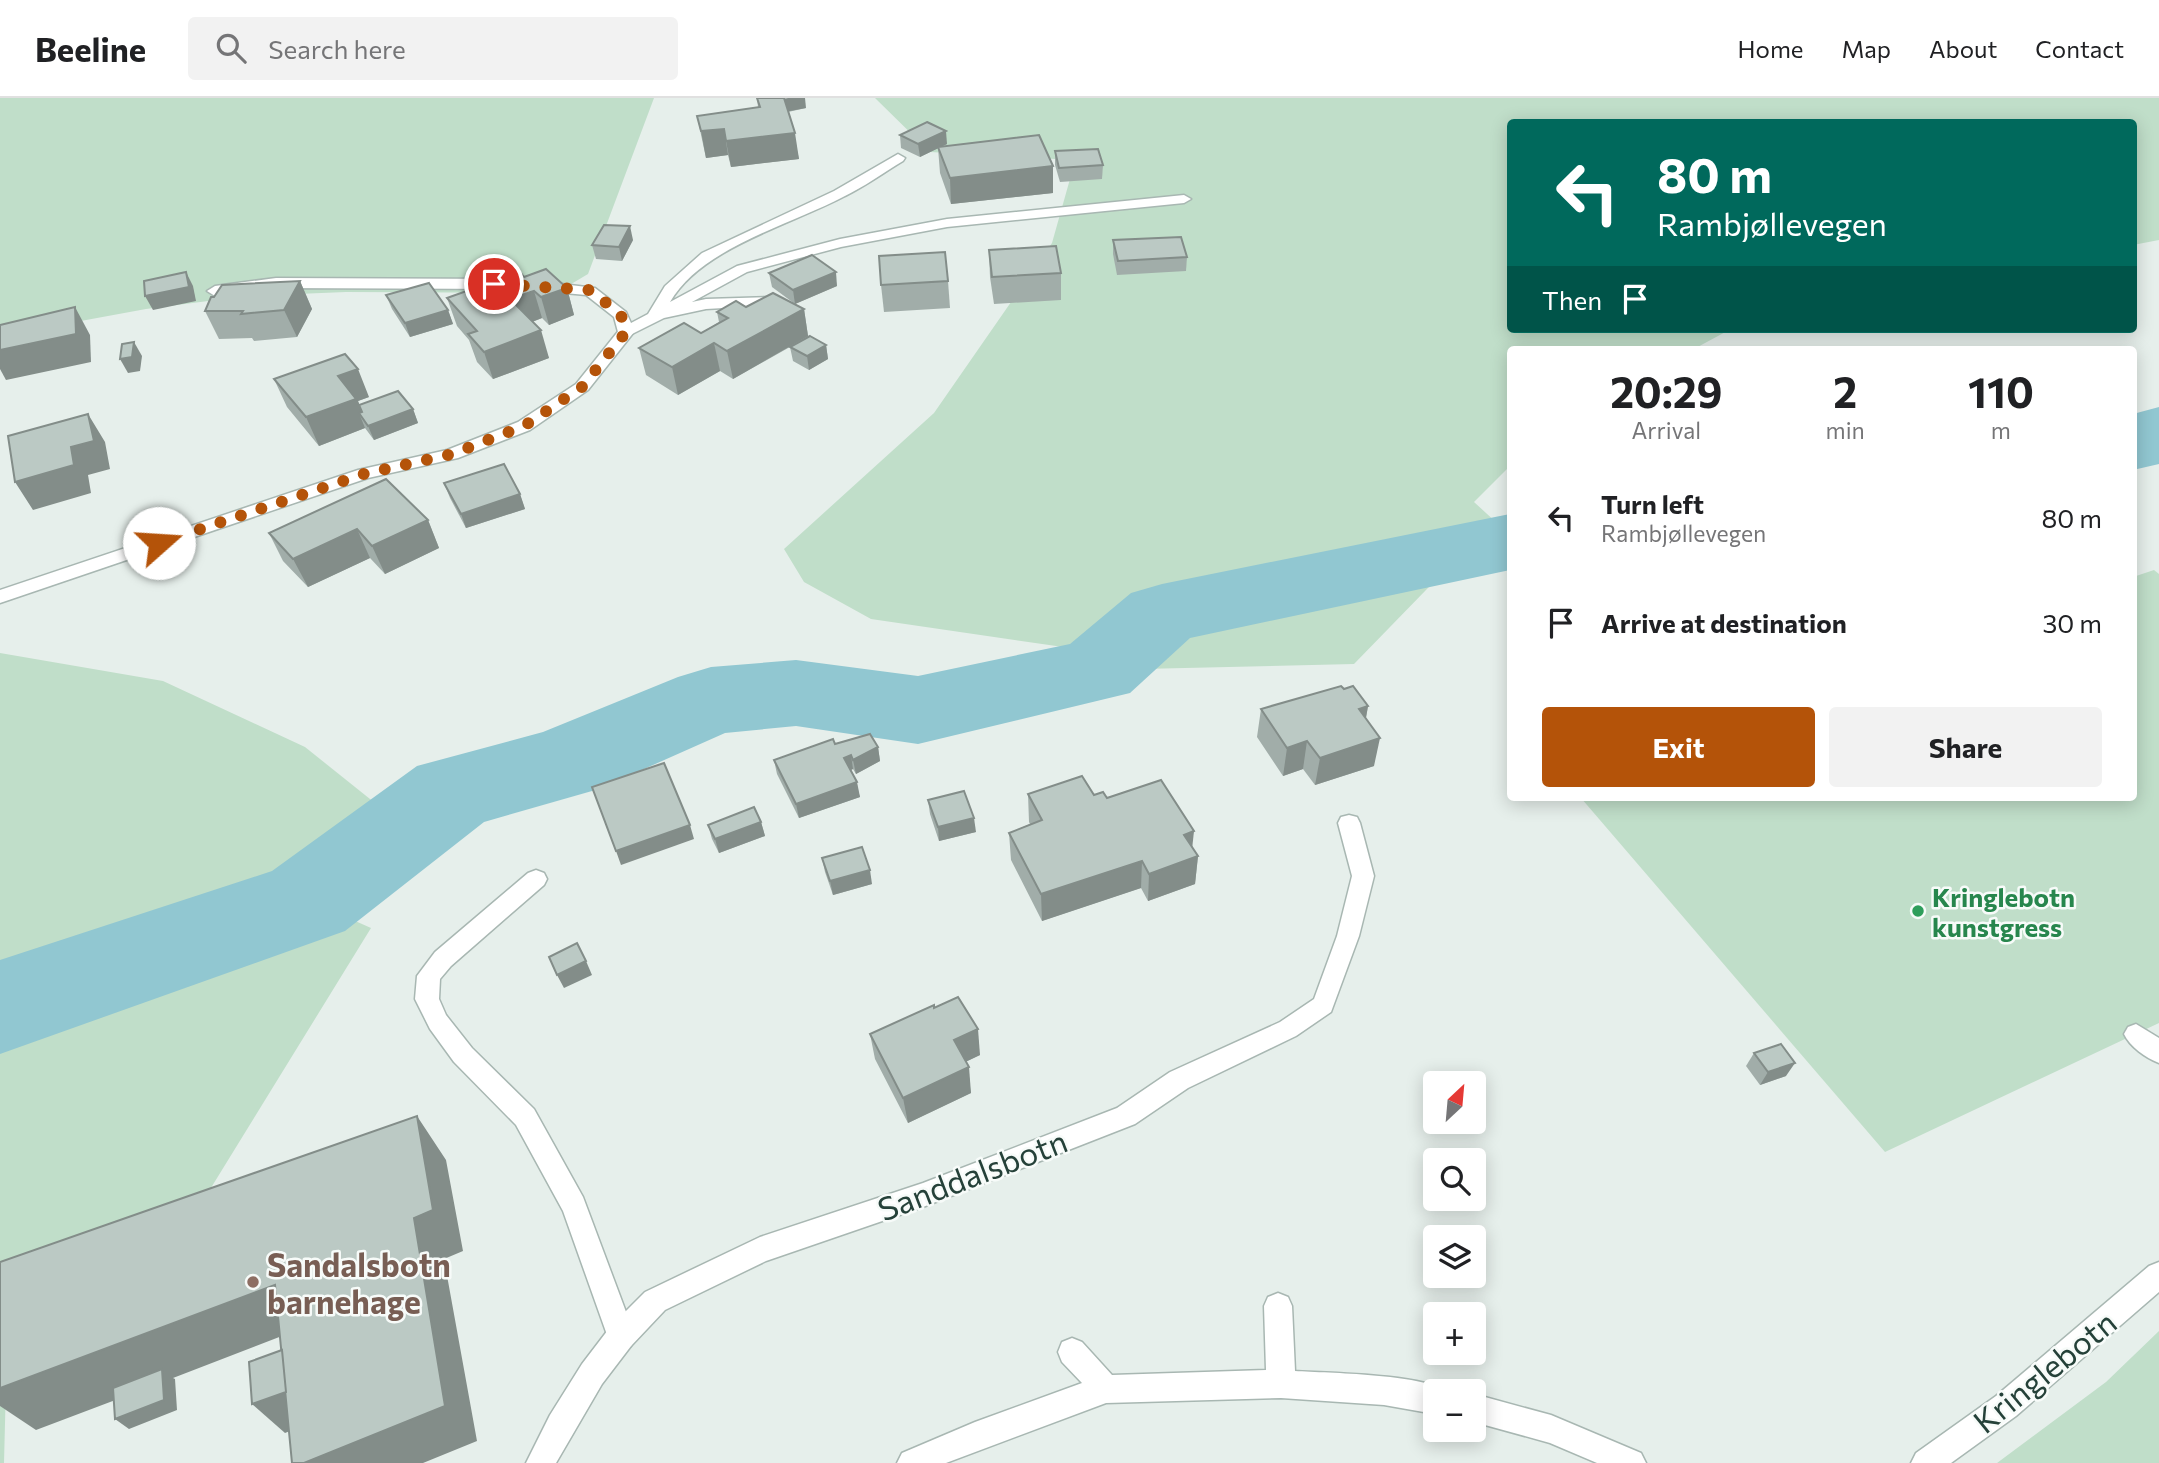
<!DOCTYPE html>
<meta charset="utf-8">
<style>
body{margin:0;font-family:Commissioner,sans-serif;background:#f2f2f2;color:#202124;height:100vh;display:flex;flex-direction:column;font-size:26px;white-space:nowrap}
*{box-sizing:border-box;margin:0}
p{font-size:23px;color:#757577}
.icon{flex:none;width:38px;height:38px;fill:none;stroke:currentColor;stroke-width:2;stroke-linecap:round;stroke-linejoin:round}
.map{position:relative;flex:1;overflow:hidden}
.details{position:absolute;left:1507px;top:248px;width:630px;height:455px;display:flex;flex-direction:column;background:#fff;border-radius:7px;box-shadow:0 4px 18px #0003}
.details>*{flex:none}
.banner{position:absolute;left:1507px;top:21px;width:630px;height:214px;border-radius:7px;box-shadow:0 4px 18px #0003;background:#00695c;color:#fff;overflow:hidden}
.needle{width:46px;rotate:26deg}
.fabs{position:absolute;left:1423px;top:973px;display:grid;gap:14px}
.fabs a{display:grid;place-items:center;width:63px;height:63px;border-radius:7px;background:#fff;box-shadow:0 4px 18px #0003;font-size:35px}
.pin{position:absolute;display:grid;place-items:center;width:60px;height:60px;color:#fff;margin:-30px;border:4px solid #fff;border-radius:50%;box-shadow:0 2px 7px #0007}
.me{position:absolute;width:77px;margin:-38px;rotate:71deg;stroke-linejoin:round;filter:drop-shadow(0 0 5px #0008)}
.turn{display:flex;align-items:center;gap:24px;height:147px;padding:0 35px;font-size:32px}
.turn .icon{width:91px;height:91px;stroke-width:2.5}
.turn b{display:block;font-size:49px;line-height:60px}
.then{display:flex;align-items:center;height:66px;padding:0 35px;background:#0003;gap:14px;font-size:26px}
.eta{display:flex;justify-content:space-evenly;align-items:center;height:119px;text-align:center}
.eta b{font-size:42px;font-weight:700;line-height:49px}
.action{display:flex;gap:14px;margin-top:auto;padding:14px 35px}
.action a{flex:1;height:80px;border-radius:7px;background:#b45309;color:#fff;font-size:28px;font-weight:700;line-height:80px;text-align:center}
.action a+a{background:#f2f2f2;color:#202124}
ul{padding:0;list-style:none}
li{display:flex;align-items:center;gap:21px;height:105px;padding:0 35px}
li div{flex:1}
li b{display:block;font-size:26px}
li em{font-style:normal}
header{display:flex;align-items:center;gap:42px;box-sizing:border-box;height:98px;padding:0 35px;background:#fff;border-bottom:2px solid #e0e0e0}
header strong{font-size:33px}
nav{display:flex;gap:38px;margin-inline-start:auto;font-size:24px}
.search{width:490px;height:63px;background:#f2f2f2;display:flex;align-items:center;gap:18px;box-sizing:border-box;padding:0 24px;border-radius:7px;color:#757577;font-size:26px}
.map>svg:first-child{display:block}
.green{fill:#c0dec9}
.lines{fill:none;stroke-linecap:round;stroke-linejoin:round}
.river{fill:#91c7d1;fill-rule:evenodd}
.service-casing{stroke:#a8b7b2;stroke-width:3}
.minor-casing{stroke:#a8b7b2;stroke-width:3}
.service{fill:#fff;fill-rule:evenodd}
.minor{fill:#fff;fill-rule:evenodd}
.wall{fill:#a1ada9}
.shaded-wall{fill:#838d89}
.building{fill:#bbc9c4;stroke:#838d89;stroke-width:2}
.route{stroke:#b45309;stroke-width:12;stroke-dasharray:0 21.6}
.leisure-dot{fill:#2e9e5b;stroke:#f7fbf9;stroke-width:2.5}
.education-dot{fill:#8d6e63;stroke:#f7fbf9;stroke-width:2.5}
.labels{text-anchor:middle;dominant-baseline:central;stroke-width:5;stroke-linejoin:round;paint-order:stroke}
.leisure-label{font-size:26px;font-weight:bold;fill:#27864d;stroke:#f7fbf9;text-anchor:start}
.near-street-label{font-size:32px;fill:#254139;stroke:#f7fbf9}
.near-education-label{font-size:32px;font-weight:bold;fill:#785e54;stroke:#f7fbf9;text-anchor:start}
</style>
<header>
<strong>Beeline</strong>
<div class="search"><svg class="icon" aria-label="search" viewBox="0 0 24 24"><circle cx="10" cy="10" r="6"/><path d="M15 15l6 6"/></svg>Search here</div>
<nav><a>Home</a><a>Map</a><a>About</a><a>Contact</a></nav>
</header>
<div class="map">
<svg width="2159" height="1365" viewBox="0 0 2159 1365">
<rect width="100%" height="100%" fill="#e6efeb"/>
<g class="green">
<polygon points="0,0 654,0 588,176 556,195 346,194 247,198 146,211 59,227 0,242"/>
<polygon points="875,0 2159,0 2159,142 2133,147 2133,24 1510,24 1510,231 1731,231 1692,252 1510,252 1510,368 1474,404 1510,437 1510,471 1461,456 1354,566 1098,572 1063,549 871,521 804,484 784,451 934,315 1052,145 1070,81 1055,61 930,54"/>
<polygon points="2154,472 2159,476 2159,925 1885,1054 1581,700 2133,700 2133,479"/>
<polygon points="0,555 163,583 305,649 395,721 308,802 371,830 177,1145 8,1206 4,1365 0,1365"/>
<polygon points="2159,1233 2159,1365 1997,1365 2106,1284"/>
</g>
<g class="lines">
<g class="river">
<polygon points="2159,309 2159,366 2133,372 2133,316"/>
<polygon points="1510,416 1510,472 1190,540 1130,595 918,646 796,628 725,635 599,691 484,724 345,833 0,956 0,862 272,773 417,668 543,634 678,579 711,569 796,562 918,578 1070,546 1131,495 1162,486"/>
</g>
<defs>
<g id="service">
<path d="M 898,56 L 905,60 L 903,63 C 883,75 864,89 843,99 C 790,127 701,150 670,204 L 737,168 L 840,141 L 947,121 L 1184,97 L 1191,101 L 1184,105 L 947,129 L 841,149 L 747,174 L 692,204 L 706,201 L 771,199 L 776,201 L 779,204 L 776,207 L 706,211 L 664,220 L 626,239 L 618,234 L 614,219 L 586,197 L 521,191 L 276,190 L 215,198 L 207,193 L 215,188 L 276,180 L 521,181 L 595,190 L 626,214 L 631,225 L 648,216 L 665,188 L 702,155 L 834,93 Z"/>
<polygon points="536,772 544,775 547,781 544,787 451,868 440,881 439,901 446,917 472,950 534,1011 583,1099 635,1238 631,1248 621,1252 611,1248 563,1113 516,1027 454,964 430,931 415,901 417,878 435,854 528,775"/>
<path d="M 2136,926 L 2159,940 L 2159,965 C 2146,960 2130,949 2124,936 L 2128,929 Z"/>
</g>
<g id="minor">
<polygon points="626,229 634,234 588,292 530,332 458,360 368,380 0,505 0,492 358,372 447,352 518,324 576,286 620,231"/>
<polygon points="1349,717 1357,719 1360,725 1374,778 1359,838 1331,914 1296,938 1188,990 1135,1026 923,1109 766,1163 665,1212 631,1248 602,1286 556,1365 526,1365 550,1317 582,1266 611,1228 645,1194 760,1139 923,1085 1117,1010 1170,974 1280,924 1314,901 1337,838 1352,778 1338,725 1341,719"/>
<polygon points="2159,1164 2159,1194 2016,1318 1951,1365 1911,1365 1916,1355 1996,1298 2149,1168"/>
<path d="M 1278,1195 L 1288,1199 L 1292,1208 L 1295,1273 C 1329,1275 1420,1276 1446,1293 L 1435,1293 L 1435,1316 L 1384,1307 L 1281,1300 L 1106,1305 L 946,1365 L 897,1365 L 902,1355 L 975,1324 L 1082,1285 L 1062,1264 L 1058,1254 L 1062,1244 L 1072,1240 L 1082,1244 L 1112,1277 L 1266,1272 L 1264,1208 L 1268,1199 Z"/>
<polygon points="1474,1296 1551,1317 1641,1355 1646,1365 1597,1365 1550,1345 1474,1324"/>
</g>
</defs>
<use href="#service" class="service-casing"/>
<use href="#minor" class="minor-casing"/>
<use href="#service" class="service"/>
<use href="#minor" class="minor"/>
</g>
<g class="wall">
<polygon points="757,0 806,10 788,14 799,61 731,69 728,57 706,60 697,18 758,9"/>
<polygon points="900,37 947,46 943,48 1053,95 951,106 940,75 938,50 920,59 901,50"/>
<polygon points="1055,53 1103,67 1102,81 1060,84 1055,67"/>
<polygon points="633,142 622,163 596,161 592,147"/>
<polygon points="1113,142 1187,159 1186,173 1117,177 1113,156"/>
<polygon points="989,152 1061,175 1061,202 994,206 990,179"/>
<polygon points="769,175 837,188 795,206 772,189"/>
<polygon points="300,183 312,211 297,239 254,243 252,240 219,241 205,213"/>
<polygon points="948,183 950,210 884,214 881,187"/>
<polygon points="567,190 574,217 549,227 542,220 532,224 549,260 493,281 477,264 469,242 457,228 447,200"/>
<polygon points="386,197 448,212 453,226 410,239 392,211"/>
<polygon points="746,209 804,211 808,238 826,247 828,261 809,272 793,263 790,249 804,241 733,281 720,273 678,297 646,277 639,250 701,235 719,224 717,214"/>
<polygon points="274,281 369,299 358,303 359,307 413,311 418,325 374,342 365,330 319,348 287,309"/>
<polygon points="444,385 520,396 525,411 466,430 450,400"/>
<polygon points="428,422 439,450 385,476 370,460 308,489 283,463 269,435"/>
<polygon points="1344,591 1368,608 1366,620 1374,668 1315,687 1303,671 1283,678 1257,639 1261,611"/>
<polygon points="835,646 878,649 880,663 856,676 853,671 851,672 860,699 799,720 777,676 774,662"/>
<polygon points="1028,696 1094,697 1107,700 1192,749 1198,758 1195,786 1148,803 1141,790 1042,823 1011,762 1009,735 1030,726 1029,724"/>
<polygon points="928,702 976,734 939,743 930,716"/>
<polygon points="761,724 765,738 719,755 712,741 708,727"/>
<polygon points="822,760 872,786 833,797 825,774"/>
<polygon points="934,910 980,957 965,964 971,995 908,1025 875,961 870,936"/>
<polygon points="1754,955 1786,978 1760,987 1746,968"/>
</g>
<g class="shaded-wall">
<polygon points="788,0 805,0 806,10 779,15 777,2"/>
<polygon points="724,31 728,57 706,60 701,33"/>
<polygon points="946,33 947,46 920,59 918,46"/>
<polygon points="795,35 799,61 731,69 726,43"/>
<polygon points="1053,68 1053,95 951,106 950,80"/>
<polygon points="630,128 633,142 622,163 619,149"/>
<polygon points="186,174 193,188 196,203 153,212 145,198"/>
<polygon points="836,174 837,188 795,206 793,192"/>
<polygon points="300,183 312,211 297,239 284,212"/>
<polygon points="567,190 574,217 549,227 541,199"/>
<polygon points="534,193 542,220 519,229 510,201"/>
<polygon points="75,209 90,237 91,264 6,282 0,271 0,252"/>
<polygon points="804,211 808,238 733,281 727,253"/>
<polygon points="448,212 453,226 410,239 405,225"/>
<polygon points="541,232 549,260 493,281 484,254"/>
<polygon points="134,244 142,258 140,273 128,275 120,261"/>
<polygon points="714,245 720,273 678,297 672,269"/>
<polygon points="826,247 828,261 809,272 807,258"/>
<polygon points="358,271 369,299 358,303 368,327 359,315 365,330 319,348 306,319 338,278"/>
<polygon points="413,311 418,325 374,342 368,328"/>
<polygon points="88,316 105,344 110,371 88,377 91,395 33,412 15,384 71,349"/>
<polygon points="520,396 525,411 466,430 461,416"/>
<polygon points="428,422 439,450 385,476 372,448"/>
<polygon points="357,431 370,460 308,489 293,461"/>
<polygon points="1368,608 1363,636 1359,611"/>
<polygon points="1380,640 1374,668 1315,687 1320,660"/>
<polygon points="1307,643 1303,671 1283,678 1287,650"/>
<polygon points="878,649 880,663 856,676 853,662"/>
<polygon points="851,657 853,671 846,674 844,660"/>
<polygon points="857,684 860,699 799,720 796,706"/>
<polygon points="974,720 976,734 939,743 938,729"/>
<polygon points="761,724 765,738 719,755 715,741"/>
<polygon points="690,727 694,741 621,767 616,753"/>
<polygon points="1194,733 1191,761 1184,737"/>
<polygon points="1198,758 1195,786 1148,803 1149,776"/>
<polygon points="1142,763 1141,790 1042,823 1041,796"/>
<polygon points="870,772 872,786 833,797 830,783"/>
<polygon points="586,863 592,877 564,890 557,877"/>
<polygon points="978,931 980,957 957,968 954,942"/>
<polygon points="1795,965 1786,978 1760,987 1768,974"/>
<polygon points="969,969 971,995 908,1025 903,1000"/>
<polygon points="417,1018 446,1062 463,1153 444,1161 477,1343 423,1365 304,1365"/>
<polygon points="275,1187 313,1226 173,1280 175,1281 177,1312 129,1331 115,1321 163,1284 36,1332 0,1308 0,1290"/>
<polygon points="289,1293 320,1321 285,1335 252,1306"/>
</g>
<g class="building">
<polygon points="757,0 784,0 795,35 726,43 724,31 701,33 697,18 760,9"/>
<polygon points="927,24 946,33 918,46 900,37"/>
<polygon points="1039,37 1053,68 950,80 938,49"/>
<polygon points="1098,51 1103,67 1059,70 1055,53"/>
<polygon points="604,127 630,128 619,149 592,147"/>
<polygon points="1181,139 1187,159 1118,163 1113,142"/>
<polygon points="1056,148 1061,175 992,179 989,152"/>
<polygon points="945,154 948,183 881,187 879,158"/>
<polygon points="812,157 836,174 793,192 769,175"/>
<polygon points="546,171 567,190 541,199 534,193 510,201 541,232 484,254 468,236 477,233 447,200 520,174 524,179"/>
<polygon points="186,174 189,189 145,198 144,183"/>
<polygon points="300,183 284,212 241,216 243,213 205,213 211,199 214,199 222,187"/>
<polygon points="429,185 448,212 405,225 386,197"/>
<polygon points="773,195 804,211 727,253 714,245 672,269 639,250 684,225 701,235 728,220 717,214 736,203 746,209"/>
<polygon points="75,209 76,236 0,252 0,227"/>
<polygon points="810,238 826,247 807,258 790,249"/>
<polygon points="134,244 132,259 120,261 122,246"/>
<polygon points="345,256 358,271 338,278 356,301 306,319 274,281"/>
<polygon points="398,293 413,311 368,328 359,315 362,314 359,307"/>
<polygon points="88,316 94,343 71,349 74,367 15,384 8,338"/>
<polygon points="504,366 520,396 461,416 444,385"/>
<polygon points="386,381 428,422 372,448 357,431 293,461 269,435"/>
<polygon points="1341,588 1344,591 1353,588 1368,608 1359,611 1380,640 1320,660 1307,643 1287,650 1261,611"/>
<polygon points="870,636 878,649 853,662 851,657 844,660 857,684 796,706 774,662 833,641 835,646"/>
<polygon points="664,665 690,727 616,753 592,689"/>
<polygon points="1082,678 1094,697 1103,694 1107,700 1161,682 1194,733 1184,737 1198,758 1149,776 1142,763 1041,796 1009,735 1042,722 1028,696"/>
<polygon points="964,693 974,720 938,729 928,702"/>
<polygon points="754,709 761,724 715,741 708,727"/>
<polygon points="862,749 870,772 830,783 822,760"/>
<polygon points="577,845 586,863 557,877 549,859"/>
<polygon points="958,899 978,931 954,942 969,969 903,1000 870,936 934,907 934,910"/>
<polygon points="1781,946 1795,965 1768,974 1754,955"/>
<polygon points="417,1018 433,1112 414,1120 445,1308 304,1365 292,1365 275,1187 0,1290 0,1164"/>
<polygon points="282,1252 286,1294 252,1306 249,1264"/>
<polygon points="162,1271 164,1302 115,1321 113,1290"/>
</g>
<g class="lines">
<polyline class="route" points="159,445 364,376 452,356 524,328 582,289 626,234 621,217 590,192 494,186"/>
</g>
<circle class="leisure-dot" cx="1918" cy="813" r="7"/>
<circle class="education-dot" cx="253" cy="1184" r="7"/>
<g class="labels">
<g class="leisure-label">
<text x="1932" y="798">Kringlebotn<tspan x="1932" dy="30">kunstgress</tspan></text>
</g>
<g class="near-street-label">
<text transform="translate(972 1076) rotate(-21)">Sanddalsbotn</text>
<text transform="translate(2044 1273) rotate(-39)">Kringlebotn</text>
</g>
<g class="near-education-label">
<text x="267" y="1166">Sandalsbotn<tspan x="267" dy="37">barnehage</tspan></text>
</g>
</g>
</svg>
<div class="fabs">
<a><svg class="needle" viewBox="-14 -14 28 28"><path d="M0-13l5 13h-10z" fill="#e53935"/><path d="M0 13l5-13h-10z" fill="#757577"/></svg></a>
<a><svg class="icon" aria-label="search" viewBox="0 0 24 24"><circle cx="10" cy="10" r="6"/><path d="M15 15l6 6"/></svg></a>
<a><svg class="icon" aria-label="layers" viewBox="0 0 24 24"><path d="M12 4l9 5-9 5-9-5zM3 14l9 5 9-5"/></svg></a>
<a>+</a>
<a>−</a>
</div>
<div class="pin" style="left:494px;top:186px;background:#d93025"><svg class="icon" aria-label="arrive" viewBox="0 0 24 24"><path d="M6 21V4h12l-3 4 3 4H6"/></svg></div>
<svg class="me" style="left:159px;top:445px" viewBox="-20 -20 40 40"><circle r="19" fill="#fff"/><path d="M0-13L10 11 0 6-10 11z" fill="#b45309"/></svg>
<div class="banner">
<div class="turn"><svg class="icon" aria-label="left" viewBox="0 0 24 24"><path d="M17 20v-9H6M10 6l-5 5 5 5"/></svg><div><b>80 m</b>Rambjøllevegen</div></div>
<div class="then">Then<svg class="icon" aria-label="arrive" viewBox="0 0 24 24"><path d="M6 21V4h12l-3 4 3 4H6"/></svg></div>
</div>
<section class="details">
<div class="eta">
<div><b>20:29</b><p>Arrival</p></div>
<div><b>2</b><p>min</p></div>
<div><b>110</b><p>m</p></div>
</div>
<ul>
<li><svg class="icon" aria-label="left" viewBox="0 0 24 24"><path d="M17 20v-9H6M10 6l-5 5 5 5"/></svg><div><b>Turn left</b><p>Rambjøllevegen</p></div><em>80 m</em></li>
<li><svg class="icon" aria-label="arrive" viewBox="0 0 24 24"><path d="M6 21V4h12l-3 4 3 4H6"/></svg><div><b>Arrive at destination</b></div><em>30 m</em></li>
</ul>
<div class="action"><a>Exit</a><a>Share</a></div>
</section>
</div>
